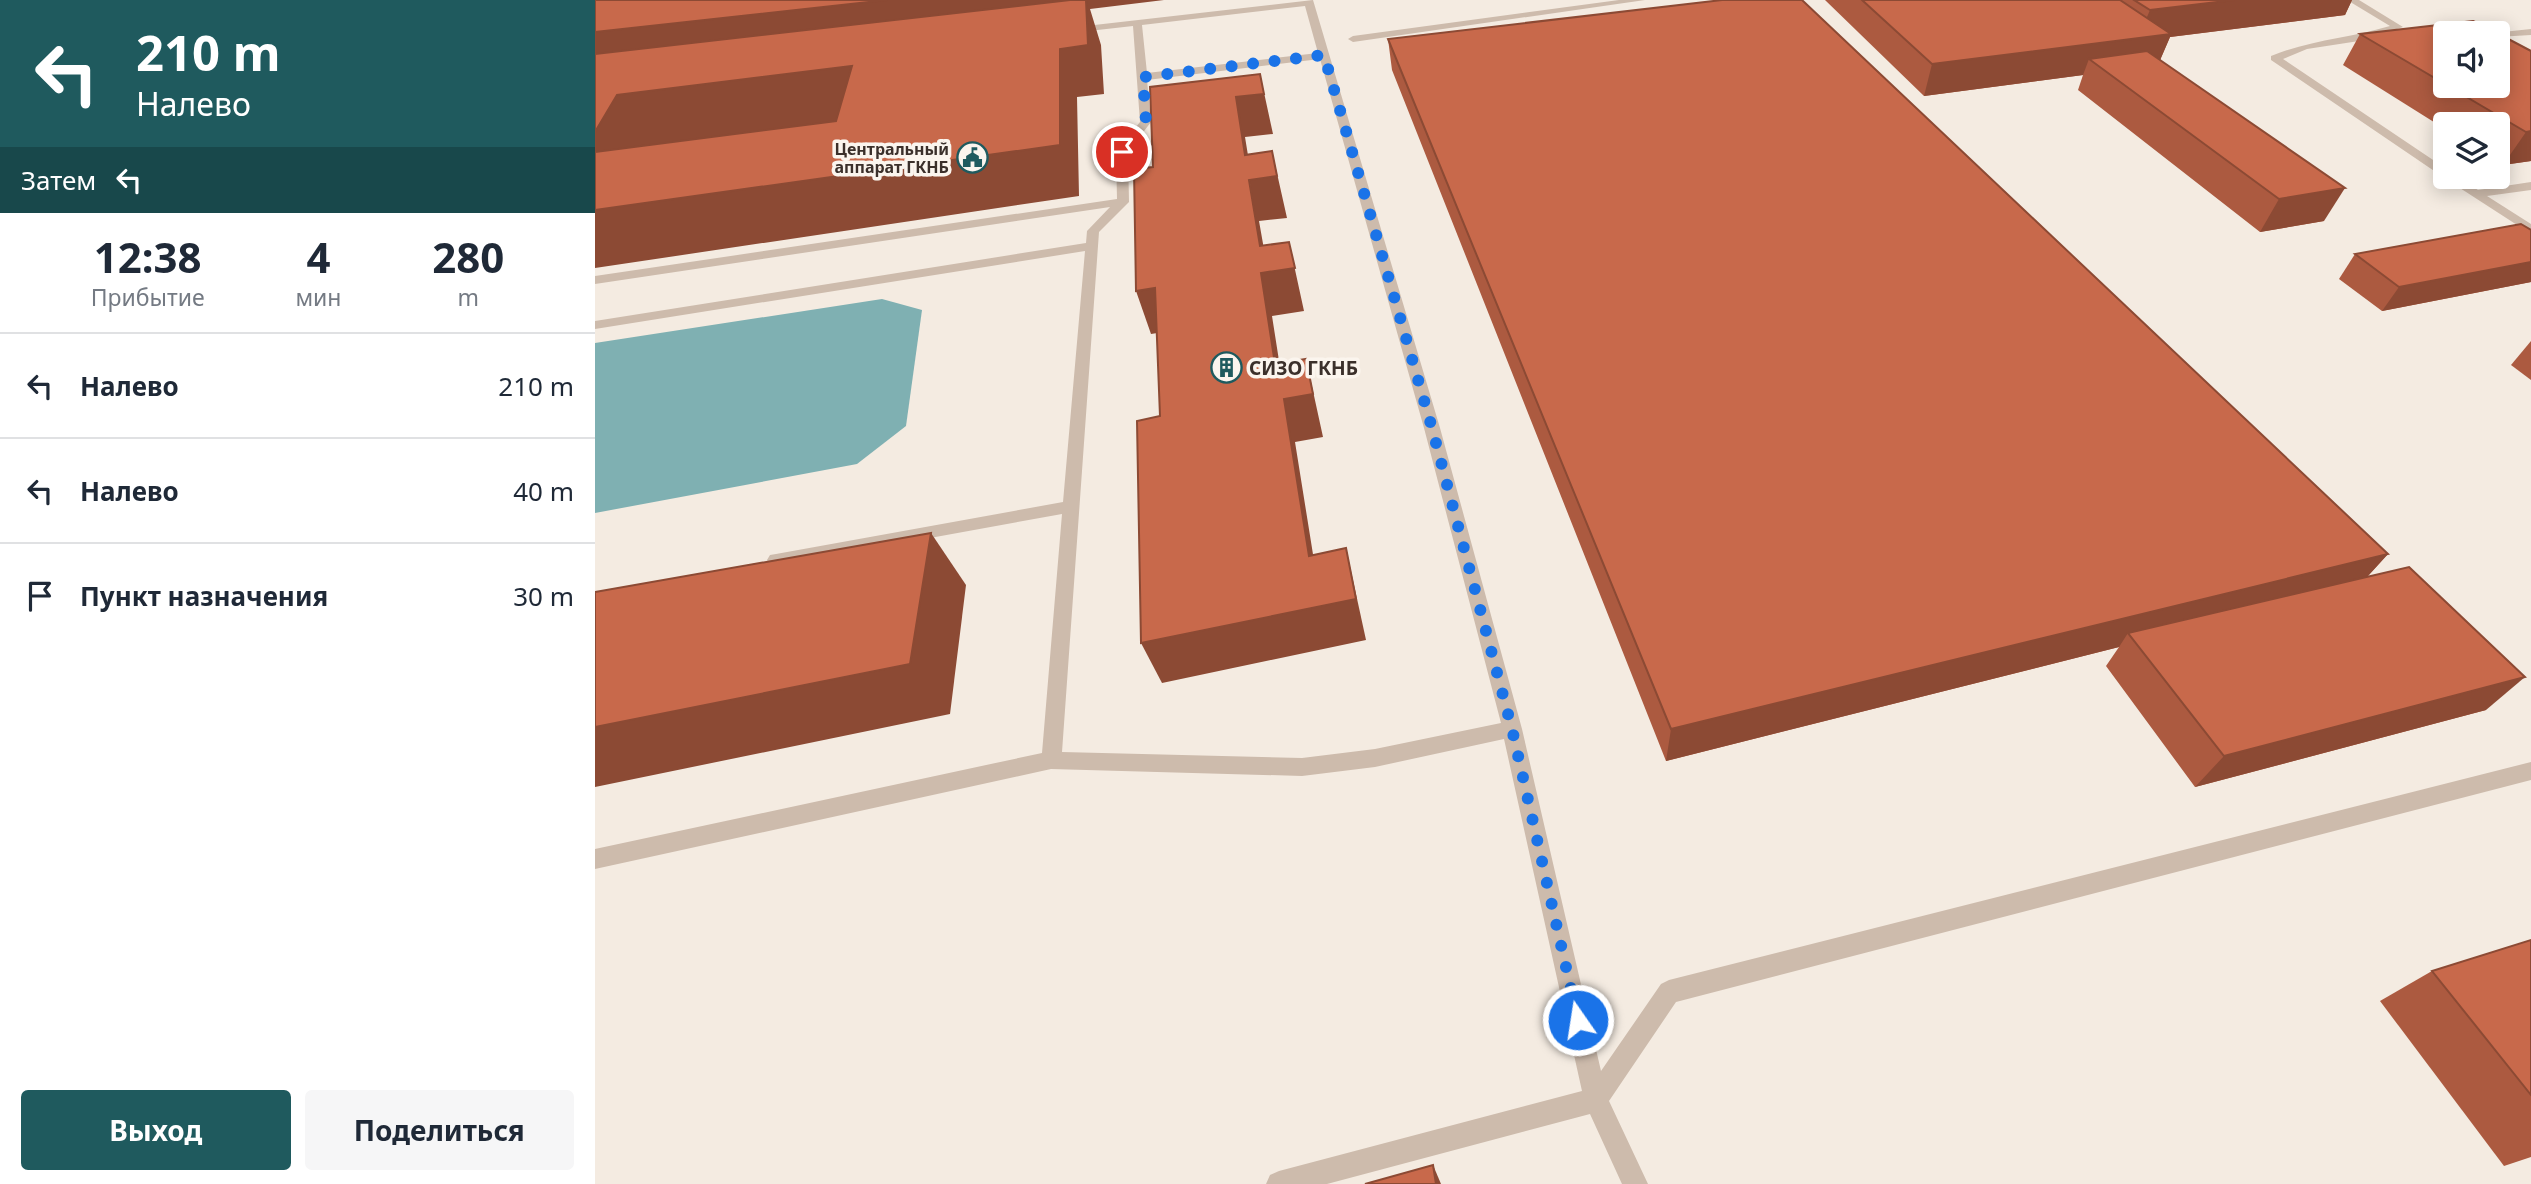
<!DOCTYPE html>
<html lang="ru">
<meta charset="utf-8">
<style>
body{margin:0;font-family:"Noto Sans",sans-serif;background:#f6f6f7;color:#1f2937;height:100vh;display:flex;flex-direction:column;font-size:26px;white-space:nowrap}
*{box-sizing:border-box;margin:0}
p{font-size:23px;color:#747a83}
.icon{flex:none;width:38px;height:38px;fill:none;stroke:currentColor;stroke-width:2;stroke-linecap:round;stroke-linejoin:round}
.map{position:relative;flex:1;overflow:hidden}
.panel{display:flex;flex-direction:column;background:#fff;width:595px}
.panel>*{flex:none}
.top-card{background:#1f5a5e;color:#fff;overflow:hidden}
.tools{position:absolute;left:1838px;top:21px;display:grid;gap:14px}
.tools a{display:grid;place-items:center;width:77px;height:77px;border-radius:7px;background:#fff;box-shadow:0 4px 18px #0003;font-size:35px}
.pin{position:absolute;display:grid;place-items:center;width:60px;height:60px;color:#fff;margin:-30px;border:4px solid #fff;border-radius:50%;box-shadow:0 2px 7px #0007}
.me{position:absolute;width:77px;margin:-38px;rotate:347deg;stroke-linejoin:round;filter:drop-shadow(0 0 5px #0008)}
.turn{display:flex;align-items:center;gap:24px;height:147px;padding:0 21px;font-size:32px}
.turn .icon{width:91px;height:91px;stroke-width:2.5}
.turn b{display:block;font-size:49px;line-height:60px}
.then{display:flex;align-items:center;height:66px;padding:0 21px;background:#0003;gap:14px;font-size:26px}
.eta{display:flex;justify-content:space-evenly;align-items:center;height:119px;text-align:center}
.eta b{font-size:42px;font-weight:700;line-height:49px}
.button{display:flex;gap:14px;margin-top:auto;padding:14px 21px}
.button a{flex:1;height:80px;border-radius:7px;background:#1f5a5e;color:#fff;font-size:28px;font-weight:700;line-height:80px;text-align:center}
.button a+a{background:#f6f6f7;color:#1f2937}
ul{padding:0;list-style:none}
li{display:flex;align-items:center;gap:21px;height:105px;padding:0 21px;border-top:2px solid #e0e1e3}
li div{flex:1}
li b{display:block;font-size:26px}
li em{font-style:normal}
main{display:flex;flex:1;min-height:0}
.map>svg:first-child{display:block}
.water{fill:#7fb0b2}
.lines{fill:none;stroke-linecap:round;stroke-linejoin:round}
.lane{fill:#cdbbac;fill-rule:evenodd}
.wall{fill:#ac5a40}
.shaded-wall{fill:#8c4a34}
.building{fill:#c8694b;stroke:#8c4a34;stroke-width:2}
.route{stroke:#1a73e8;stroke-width:12;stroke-dasharray:0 21.6}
.labels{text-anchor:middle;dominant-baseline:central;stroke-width:7;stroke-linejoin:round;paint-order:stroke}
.far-poi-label{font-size:16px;font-weight:bold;fill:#3b302b;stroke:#fbf5ee;text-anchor:end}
.poi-label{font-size:19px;font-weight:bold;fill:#3b302b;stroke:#fbf5ee;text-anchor:start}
</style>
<main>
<section class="panel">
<div class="top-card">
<div class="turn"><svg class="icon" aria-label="left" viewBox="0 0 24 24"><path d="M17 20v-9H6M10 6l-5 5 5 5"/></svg><div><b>210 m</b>Налево</div></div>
<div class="then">Затем<svg class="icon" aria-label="left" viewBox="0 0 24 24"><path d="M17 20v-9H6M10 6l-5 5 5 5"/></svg></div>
</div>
<div class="eta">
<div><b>12:38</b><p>Прибытие</p></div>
<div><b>4</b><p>мин</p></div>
<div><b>280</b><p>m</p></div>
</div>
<ul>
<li><svg class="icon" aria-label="left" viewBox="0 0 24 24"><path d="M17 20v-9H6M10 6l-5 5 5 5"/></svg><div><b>Налево</b></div><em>210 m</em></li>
<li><svg class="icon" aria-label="left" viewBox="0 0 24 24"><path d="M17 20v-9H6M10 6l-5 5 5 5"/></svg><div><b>Налево</b></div><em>40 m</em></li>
<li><svg class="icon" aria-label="arrive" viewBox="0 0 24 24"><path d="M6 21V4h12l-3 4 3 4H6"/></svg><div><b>Пункт назначения</b></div><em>30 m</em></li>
</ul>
<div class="button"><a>Выход</a><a>Поделиться</a></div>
</section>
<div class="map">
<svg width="1936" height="1184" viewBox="0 0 1936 1184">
<rect width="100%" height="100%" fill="#f4ebe1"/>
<polygon class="water" points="287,299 327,310 311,426 262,464 0,513 0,343"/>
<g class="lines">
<g class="lane">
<path d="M 718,0 L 845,428 L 927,729 L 1006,1071 L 1066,984 L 1074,980 L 1936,762 L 1936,780 L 1081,1002 L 1014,1101 L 1053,1184 L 1027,1184 L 995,1114 L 732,1184 L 671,1184 L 675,1175 L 684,1171 L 987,1091 L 909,739 L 780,767 L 707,776 L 456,769 L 0,869 L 0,849 L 447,753 L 467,514 L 181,566 L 175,565 L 172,560 L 175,555 L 181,554 L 468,502 L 490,251 L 0,329 L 0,321 L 491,243 L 492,231 L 515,207 L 0,284 L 0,276 L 522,199 L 521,152 L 545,122 L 538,26 L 476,33 L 473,32 L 473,28 ZM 710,6 L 723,53 L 552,73 L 547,25 ZM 725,59 L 829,428 L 906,723 L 780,749 L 707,758 L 467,752 L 504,232 L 534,202 L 533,152 L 556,122 L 552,80 Z"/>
<polygon points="1024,0 1050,0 758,42 753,39 758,36"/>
<path d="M 1752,0 L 1764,0 L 1808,27 L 1764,41 L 1712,49 L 1688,59 L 1850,168 L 1850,177 L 1863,177 L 1883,190 L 1936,182 L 1936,190 L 1892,196 L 1936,224 L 1936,234 L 1851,179 L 1676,60 L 1676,56 C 1715,40 1755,38 1795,26 Z"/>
<polygon points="1936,29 1936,35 1902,37 1902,33 1898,33"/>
</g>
</g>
<g class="wall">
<polygon points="1230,0 1757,0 1750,15 1575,37 1565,60 1729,221 1665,232 1483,90 1488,75 1329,96"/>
<polygon points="1850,33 1850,86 1902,86 1936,51 1936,161 1908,165 1902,161 1902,124 1850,124 1850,129 1748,65 1765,34"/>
<polygon points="793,39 1793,554 1772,577 1891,710 1600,787 1511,666 1524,647 1071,761 797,70"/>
<polygon points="1936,230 1936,282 1787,311 1744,279 1760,254"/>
<polygon points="1936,341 1936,380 1916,365"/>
<polygon points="1936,940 1936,1157 1909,1166 1785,1001 1837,971"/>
</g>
<g class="shaded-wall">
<polygon points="292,0 569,0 495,9 506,45 509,94 482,97 484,196 0,268 0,210 465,49 0,65 0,32"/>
<polygon points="1639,0 1757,0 1750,15 1575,37 1563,65 1494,59 1488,75 1329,96 1337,64 1543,38 1555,10"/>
<polygon points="257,66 282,115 0,170 0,132 22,95"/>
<polygon points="665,74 678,134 650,137 657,180 677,151 692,218 664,221 673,272 694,242 709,311 677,316 690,399 711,359 728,437 700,442 725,598 714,556 680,364 666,273 665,246 641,97"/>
<polygon points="1936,131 1936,161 1908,165 1931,132"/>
<polygon points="1750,188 1729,221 1665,232 1684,199"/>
<polygon points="1936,262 1936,282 1787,311 1804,287"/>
<polygon points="560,288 575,331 556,334 541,291"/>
<polygon points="336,533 371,585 355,714 0,787 0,727"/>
<polygon points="751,548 771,640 567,683 546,643"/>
<polygon points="1793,554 1762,588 1533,633 1524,647 1071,761 1076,729"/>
<polygon points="1930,677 1891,710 1600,787 1629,756"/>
<polygon points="838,1165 846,1184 841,1184"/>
</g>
<g class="building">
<polygon points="0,0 292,0 0,32"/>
<polygon points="475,0 491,0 493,45 465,49 465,145 0,210 0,152 241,121 257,66 22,95 0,132 0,54"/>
<polygon points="1127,0 1207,0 1793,554 1076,729 793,39"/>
<polygon points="1267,0 1525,0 1576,34 1337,64"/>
<polygon points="1539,0 1639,0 1555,10"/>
<polygon points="1878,21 1902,33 1850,33 1850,84 1765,34"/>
<polygon points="1902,33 1936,51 1936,131 1931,132 1853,86 1902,86"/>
<polygon points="1552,51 1750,188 1684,199 1494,59"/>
<polygon points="665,74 669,94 641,97 650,155 677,151 682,176 654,180 665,246 694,242 700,268 666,273 680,364 711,359 718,394 689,399 714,556 751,548 761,599 546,643 542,421 565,416 560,288 541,291 539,169 558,167 555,87"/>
<polygon points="1926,224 1936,230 1936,262 1804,287 1760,254"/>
<polygon points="336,533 315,664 0,727 0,592"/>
<polygon points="1814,567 1930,677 1629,756 1533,633"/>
<polygon points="1936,940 1936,1095 1837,971"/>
<polygon points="838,1165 841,1184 770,1184"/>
</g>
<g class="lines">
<polyline class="route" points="527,152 551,122 548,77 729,55 837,428 917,729 983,1020"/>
</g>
<defs>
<symbol id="civic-ring" viewBox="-11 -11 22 22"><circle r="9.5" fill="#fbf5ee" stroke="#1f5a5e" stroke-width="1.5"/><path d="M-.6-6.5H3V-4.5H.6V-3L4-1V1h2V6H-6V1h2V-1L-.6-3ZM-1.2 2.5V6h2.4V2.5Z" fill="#1f5a5e"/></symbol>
<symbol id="building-ring" viewBox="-11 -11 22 22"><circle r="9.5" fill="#fbf5ee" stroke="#1f5a5e" stroke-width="1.5"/><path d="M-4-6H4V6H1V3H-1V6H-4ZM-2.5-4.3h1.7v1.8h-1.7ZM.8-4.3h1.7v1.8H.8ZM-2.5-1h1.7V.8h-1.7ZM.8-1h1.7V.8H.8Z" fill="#1f5a5e"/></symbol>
</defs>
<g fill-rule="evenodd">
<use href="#civic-ring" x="360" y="140" width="35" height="35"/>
<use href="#building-ring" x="614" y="350" width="35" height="35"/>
</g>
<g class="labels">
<g class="far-poi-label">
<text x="354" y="149">Центральный<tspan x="354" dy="18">аппарат ГКНБ</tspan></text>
</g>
<g class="poi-label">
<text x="654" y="368">СИЗО ГКНБ</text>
</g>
</g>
</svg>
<div class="tools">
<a><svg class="icon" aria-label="sound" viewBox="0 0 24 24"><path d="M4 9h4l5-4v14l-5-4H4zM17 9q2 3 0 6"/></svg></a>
<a><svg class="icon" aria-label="layers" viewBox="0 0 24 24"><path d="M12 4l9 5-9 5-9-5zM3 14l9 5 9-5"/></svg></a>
</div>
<div class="pin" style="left:527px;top:152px;background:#d93025"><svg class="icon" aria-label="arrive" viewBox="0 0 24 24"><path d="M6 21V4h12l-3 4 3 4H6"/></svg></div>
<svg class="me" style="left:983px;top:1020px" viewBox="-20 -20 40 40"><circle r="17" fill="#1a73e8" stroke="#fff" stroke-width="3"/><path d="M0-11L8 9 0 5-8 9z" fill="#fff"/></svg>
</div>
</main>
